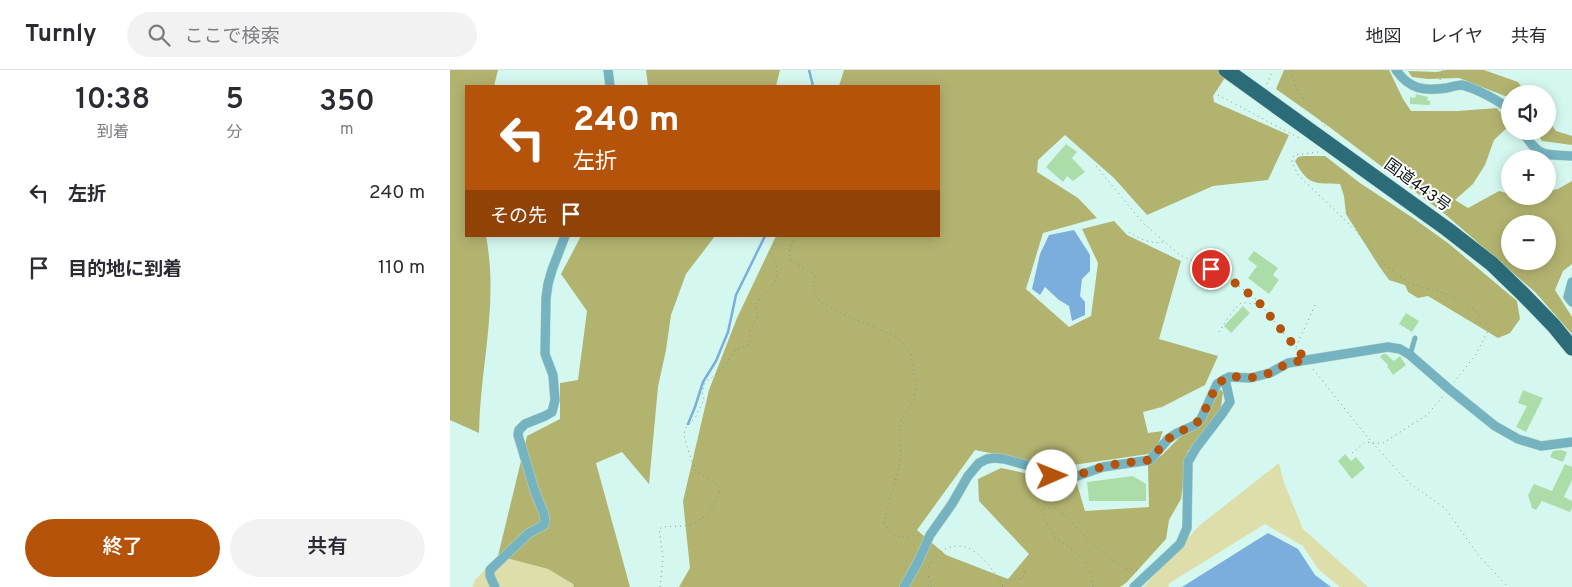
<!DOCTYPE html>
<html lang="ja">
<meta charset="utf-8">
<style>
body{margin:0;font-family:Overpass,"Noto Sans JP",sans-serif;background:#f2f2f3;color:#2b2b33;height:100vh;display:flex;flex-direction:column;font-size:19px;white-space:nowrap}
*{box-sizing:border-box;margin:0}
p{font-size:16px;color:#7c7c81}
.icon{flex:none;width:28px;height:28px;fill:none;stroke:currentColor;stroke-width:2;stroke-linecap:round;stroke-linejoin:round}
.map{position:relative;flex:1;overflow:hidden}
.details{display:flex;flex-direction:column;background:#fff;width:450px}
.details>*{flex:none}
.guide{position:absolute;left:15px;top:15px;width:475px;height:152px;border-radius:0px;box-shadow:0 2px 12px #0003;background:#b45309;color:#fff;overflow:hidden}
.tools{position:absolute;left:1051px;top:15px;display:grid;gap:10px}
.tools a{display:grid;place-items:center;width:55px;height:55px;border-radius:50%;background:#fff;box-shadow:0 2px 12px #0003;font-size:25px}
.pin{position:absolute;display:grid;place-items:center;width:42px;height:42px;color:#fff;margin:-21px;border:2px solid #fff;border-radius:50%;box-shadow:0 1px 5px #0007}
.me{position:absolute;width:55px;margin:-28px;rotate:89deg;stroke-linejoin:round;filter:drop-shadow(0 0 4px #0008)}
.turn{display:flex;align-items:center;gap:18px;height:105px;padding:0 25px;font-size:22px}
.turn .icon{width:65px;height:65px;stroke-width:2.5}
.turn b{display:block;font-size:35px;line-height:42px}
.then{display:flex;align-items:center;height:48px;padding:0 25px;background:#0003;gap:10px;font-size:19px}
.eta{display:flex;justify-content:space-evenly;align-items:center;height:85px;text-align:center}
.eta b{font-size:30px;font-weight:600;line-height:35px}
.button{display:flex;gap:10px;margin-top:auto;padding:10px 25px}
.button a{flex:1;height:58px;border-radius:30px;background:#b45309;color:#fff;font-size:20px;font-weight:600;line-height:58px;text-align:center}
.button a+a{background:#f2f2f3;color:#2b2b33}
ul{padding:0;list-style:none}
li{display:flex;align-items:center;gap:15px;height:75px;padding:0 25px}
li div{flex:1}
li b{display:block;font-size:19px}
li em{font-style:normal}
header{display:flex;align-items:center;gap:30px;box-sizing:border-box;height:70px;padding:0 25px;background:#fff;border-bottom:1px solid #e1e1e2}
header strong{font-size:24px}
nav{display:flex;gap:28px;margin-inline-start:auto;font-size:18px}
.search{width:350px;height:45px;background:#f2f2f3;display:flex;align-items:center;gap:12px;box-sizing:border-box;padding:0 18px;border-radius:28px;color:#7c7c81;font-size:19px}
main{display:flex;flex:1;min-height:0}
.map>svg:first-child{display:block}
.green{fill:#dedeaa}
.forest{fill:#b3b370;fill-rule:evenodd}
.water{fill:#7baddd}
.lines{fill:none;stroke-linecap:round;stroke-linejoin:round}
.stream{stroke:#7baddd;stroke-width:2.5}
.building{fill:#acdda9}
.service-casing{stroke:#b4d4cc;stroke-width:5.5}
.minor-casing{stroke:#b4d4cc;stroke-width:10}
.trunk-casing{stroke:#b4d4cc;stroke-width:16}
.path{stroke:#7c9690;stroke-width:1;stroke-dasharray:1 4;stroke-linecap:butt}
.service{stroke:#75b3c0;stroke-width:4.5}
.minor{stroke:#75b3c0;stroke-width:9}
.trunk{stroke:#2c6b78;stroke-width:15}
.route{stroke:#b45309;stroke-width:9;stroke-dasharray:0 16.2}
.labels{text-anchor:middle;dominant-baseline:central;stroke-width:4;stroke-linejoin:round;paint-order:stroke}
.street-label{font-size:16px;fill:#0c1a17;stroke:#fff}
</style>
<header>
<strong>Turnly</strong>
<div class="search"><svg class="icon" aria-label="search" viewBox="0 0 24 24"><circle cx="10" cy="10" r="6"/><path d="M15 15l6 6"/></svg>ここで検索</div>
<nav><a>地図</a><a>レイヤ</a><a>共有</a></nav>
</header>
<main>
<section class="details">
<div class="eta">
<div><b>10:38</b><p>到着</p></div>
<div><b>5</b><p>分</p></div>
<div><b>350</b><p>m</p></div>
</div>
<ul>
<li><svg class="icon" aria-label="left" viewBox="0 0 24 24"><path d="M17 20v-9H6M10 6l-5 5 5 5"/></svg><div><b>左折</b></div><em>240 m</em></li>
<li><svg class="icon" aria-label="arrive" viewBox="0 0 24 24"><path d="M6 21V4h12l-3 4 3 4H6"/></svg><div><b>目的地に到着</b></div><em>110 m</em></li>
</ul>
<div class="button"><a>終了</a><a>共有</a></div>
</section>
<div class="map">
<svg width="1122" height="517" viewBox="0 0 1122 517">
<rect width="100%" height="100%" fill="#d4f8ef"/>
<g class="green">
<polygon points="829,393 834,413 853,459 918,517 890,517 868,499 853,476 815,454 718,514 719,517 693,517 750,455"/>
<polygon points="48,486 98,499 123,514 124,517 22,517 25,510"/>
</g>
<g class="forest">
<path d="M 0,0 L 48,0 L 44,16 L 16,16 L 16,166 L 36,166 C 49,234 30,296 29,363 L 0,350 Z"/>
<polygon points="196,0 330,0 326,16 198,16"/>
<polygon points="394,0 780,0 763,26 764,32 839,65 818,110 763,116 697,145 664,108 615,65 588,90 587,102 628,128 647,148 593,163 576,219 619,257 641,246 648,193 632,159 664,151 677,165 731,191 709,269 768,286 755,315 712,337 693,342 698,363 713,361 705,383 609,397 525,380 467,460 496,485 558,509 579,484 529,431 528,409 551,398 627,414 635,441 699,437 698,395 712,385 731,366 750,356 770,319 773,322 771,337 765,350 738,381 731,429 719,450 716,469 677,512 670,517 229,517 240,498 233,431 259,320 287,248 326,166 489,166 489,16 389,16"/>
<path d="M 834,0 L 939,0 L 953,29 L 961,41 L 1007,41 L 1047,38 L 1060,55 L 1044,70 L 1035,95 L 1023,114 L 1005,130 L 1018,138 L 1049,121 L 1060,124 L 1060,126 L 1098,126 L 1098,121 L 1108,119 L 1122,111 L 1122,194 L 1113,201 L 1105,220 L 1122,247 L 1122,264 L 1085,222 L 996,145 L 874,53 L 826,19 ZM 1060,154 L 1098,154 L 1098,191 L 1060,191 Z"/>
<polygon points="996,0 1034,0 1068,12 1077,24 1060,24 1060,28 1009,8 978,9 962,7 958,1 987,2"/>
<polygon points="1098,50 1106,61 1122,66 1122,75 1092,71 1086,61 1098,61"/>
<path d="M 853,86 L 875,86 L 910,113 L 963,148 L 998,173 L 1067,231 L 1070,249 L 1060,263 L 1048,268 L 978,226 L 968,228 L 958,222 L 955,215 L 939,210 L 929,196 L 896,144 L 894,126 L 890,114 C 865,113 858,116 845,91 L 848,87 Z"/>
<polygon points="131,166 265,166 236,204 221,245 216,280 208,317 199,414 172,382 146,393 180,517 124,517 123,514 98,499 48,486 77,366 110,349 110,313 128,310 137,241 111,204"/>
</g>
<g class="water">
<polygon points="624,160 640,185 640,201 632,209 630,226 635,232 635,245 622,251 619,236 609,230 595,217 590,225 582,219 590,184 599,165"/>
<polygon points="818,463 848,479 865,505 881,517 732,517"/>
</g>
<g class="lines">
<g class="stream">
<polyline points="359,0 363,16"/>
<polyline points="238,354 245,337 253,312 266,291 278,262 286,225 315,166"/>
</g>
</g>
<g class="building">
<polygon points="966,24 978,27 977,30 980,31 980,35 960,34 960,27 965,28"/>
<polygon points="616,74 627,82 622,88 635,102 623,111 617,106 613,112 596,97"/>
<polygon points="804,181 828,198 823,205 829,210 819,224 798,208 807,196 798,189"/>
<polygon points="761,184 772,190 768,199 756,192"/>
<polygon points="793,236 800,243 781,263 774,256"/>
<polygon points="956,243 969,251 962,262 949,254"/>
<polygon points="933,284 936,284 944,291 950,286 956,295 943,305 937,296 938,295 930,287"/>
<polygon points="1073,320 1093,328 1076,362 1066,357 1077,336 1068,333"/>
<polygon points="1111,380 1117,382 1113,392 1100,387 1103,381"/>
<polygon points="895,384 901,391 906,387 915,398 902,409 888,391"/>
<polygon points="1115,394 1122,397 1122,410 1114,427 1122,431 1122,438 1120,442 1092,431 1086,440 1082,438 1078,425 1084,414 1102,421"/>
<polygon points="683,406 696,414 696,431 639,431 637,412"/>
</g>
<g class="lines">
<defs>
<polyline id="service" points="960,285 965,268"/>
<g id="minor">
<polyline points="158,0 160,16"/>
<path d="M 946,0 C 960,20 974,21 997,18 C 1001,17 1008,15 1012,15 C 1025,18 1050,31 1060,40"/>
<path d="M 1072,61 C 1090,88 1092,84 1122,86"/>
<polyline points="1122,212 1118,227 1122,232"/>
<polyline points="45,517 40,506 40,500 79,463 94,455 95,451 94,444 85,422 68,365 69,360 75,354 95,346 102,342 105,330 103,305 95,284 96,228 98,214 102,200 115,166"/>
<polyline points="454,517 468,492 480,465 502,434 518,406 529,393 537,389 544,388 554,389 587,398 602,406 612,409 627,406 653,397 700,390 718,369 727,363 745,355 751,349 767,314 779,307 800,308 820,303 838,293 938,277 950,279 960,285 999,319 1045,356 1068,369 1091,376 1122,372"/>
<polyline points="684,517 730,474 737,458 738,392 746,378 772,344 780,332 775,309"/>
</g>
<polyline id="trunk" points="776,0 997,159 1042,194 1073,224 1104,256 1122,278"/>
</defs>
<use href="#service" class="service-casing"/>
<use href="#minor" class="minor-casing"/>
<use href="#trunk" class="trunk-casing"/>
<g class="path">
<path d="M 842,0 C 843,22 862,39 875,56"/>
<polyline points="990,10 993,0"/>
<polyline points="817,14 823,0"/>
<polyline points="768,25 851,69"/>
<polyline points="868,82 845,85 842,88 842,92 848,105 893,148 924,180 935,195 959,213 1000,225 1015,234 1026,241 1036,254 1039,259 1025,286 1004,312"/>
<polyline points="646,96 693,153 730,185 776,206 807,230 849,282"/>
<path d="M 679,162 C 690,169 700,174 713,172"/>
<path d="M 345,166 L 339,182 L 341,191 L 363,203 L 365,207 L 363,218 L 368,230 L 384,240 L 447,267 L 461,283 L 466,317 L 464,330 L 450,353 L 449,364 L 451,389 L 434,453 C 443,470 452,467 469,465"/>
<path d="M 769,262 C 773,256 785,235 792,233 C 799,232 801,236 808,232"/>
<polyline points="846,277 866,233"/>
<polyline points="863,299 919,369 959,413 995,438 1029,486 1058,517"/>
<polyline points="902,383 915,372 923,373 933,373 977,345 994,325"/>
<path d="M 210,517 L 213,488 L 209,459 C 216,455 224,457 233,456 C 253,453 268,437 270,417 L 245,400 L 236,374 L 234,364 L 235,359 L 245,348 L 254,329 L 252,322 L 255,313 L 272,299 L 287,279 L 300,274 L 300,260 L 308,246 L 305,235 C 309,229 311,227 316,223 C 327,214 328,204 326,191 L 320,185 L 328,166"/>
<path d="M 481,517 C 480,512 478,506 478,501 C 480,483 504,470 520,479 C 536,487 544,503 554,517"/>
<path d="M 552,517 C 560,511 563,507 573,509 L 575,504 L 573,498"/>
<path d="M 643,517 C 643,500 633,487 619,477 C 615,474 609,472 606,468 C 600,460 594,449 591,439 C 612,433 618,450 631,462 C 642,473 660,490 673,497 C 677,500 683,500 688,500"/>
</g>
<use href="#service" class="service"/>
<use href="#minor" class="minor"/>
<use href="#trunk" class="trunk"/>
</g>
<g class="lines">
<path class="route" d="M 602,406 C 620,410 635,402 652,397 C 668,393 684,392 700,390 L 718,369 L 727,363 L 744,355 L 751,349 L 767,314 L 779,306 L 800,308 L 820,303 L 838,293 L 856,290 L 807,230 L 776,206 L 761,199"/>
</g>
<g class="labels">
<g class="street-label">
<text transform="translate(967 116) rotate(36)">国道443号</text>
</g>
</g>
</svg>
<div class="tools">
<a><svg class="icon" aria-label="sound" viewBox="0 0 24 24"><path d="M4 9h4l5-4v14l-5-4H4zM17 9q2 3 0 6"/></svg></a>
<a>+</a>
<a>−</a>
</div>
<div class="pin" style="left:761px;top:199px;background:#d93025"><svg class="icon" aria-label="arrive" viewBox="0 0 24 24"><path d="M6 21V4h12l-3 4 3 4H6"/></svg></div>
<svg class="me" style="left:602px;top:406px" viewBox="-20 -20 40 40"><circle r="19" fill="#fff"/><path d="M0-13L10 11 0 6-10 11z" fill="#b45309"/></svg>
<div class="guide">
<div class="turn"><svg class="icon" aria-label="left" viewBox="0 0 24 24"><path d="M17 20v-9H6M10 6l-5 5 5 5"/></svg><div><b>240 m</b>左折</div></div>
<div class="then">その先<svg class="icon" aria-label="arrive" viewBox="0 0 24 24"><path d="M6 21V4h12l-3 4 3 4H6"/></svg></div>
</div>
</div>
</main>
